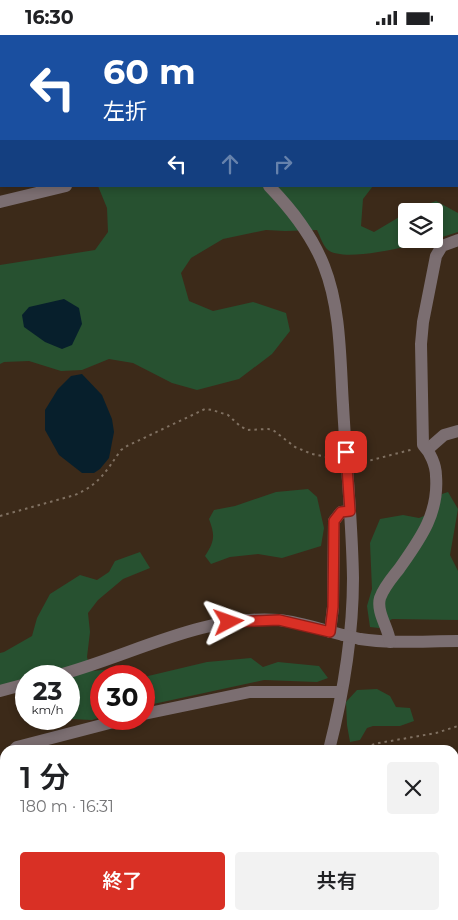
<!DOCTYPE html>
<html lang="ja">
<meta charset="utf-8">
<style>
body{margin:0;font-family:Montserrat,"Noto Sans JP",sans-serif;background:#f2f2f2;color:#202124;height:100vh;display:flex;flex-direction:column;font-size:19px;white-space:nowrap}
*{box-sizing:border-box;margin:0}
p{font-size:16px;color:#757577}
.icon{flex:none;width:28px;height:28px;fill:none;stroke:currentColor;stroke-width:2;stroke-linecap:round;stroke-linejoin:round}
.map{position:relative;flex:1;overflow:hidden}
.panel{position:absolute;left:0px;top:710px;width:459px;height:175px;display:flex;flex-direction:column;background:#fff;border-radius:15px 15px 0 0;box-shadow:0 2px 8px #0003}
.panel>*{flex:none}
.top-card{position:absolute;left:0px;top:0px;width:459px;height:152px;box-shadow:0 2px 8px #0003;background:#1a4fa0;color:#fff;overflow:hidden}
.buttons{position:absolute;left:398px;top:168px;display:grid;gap:10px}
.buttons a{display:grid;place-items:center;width:45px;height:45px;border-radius:5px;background:#fff;box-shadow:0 2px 8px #0003;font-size:25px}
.speed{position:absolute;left:15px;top:630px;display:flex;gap:10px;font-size:25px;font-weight:700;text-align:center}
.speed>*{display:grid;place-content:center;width:65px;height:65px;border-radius:50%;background:#fff;box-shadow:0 2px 8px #0003;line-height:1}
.speed small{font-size:12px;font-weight:400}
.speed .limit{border:8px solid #d22;background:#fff;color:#111}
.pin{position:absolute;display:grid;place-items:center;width:42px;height:42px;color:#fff;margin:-21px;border-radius:10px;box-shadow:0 2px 8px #0006}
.me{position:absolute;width:55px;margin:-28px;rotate:86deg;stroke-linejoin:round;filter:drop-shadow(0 0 4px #0008)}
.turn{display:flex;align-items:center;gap:18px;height:105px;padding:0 20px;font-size:22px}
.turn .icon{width:65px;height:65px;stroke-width:2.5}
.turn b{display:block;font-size:35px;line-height:42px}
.lanes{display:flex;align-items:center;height:48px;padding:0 20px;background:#0003;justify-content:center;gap:25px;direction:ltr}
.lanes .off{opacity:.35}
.round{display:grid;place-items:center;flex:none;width:52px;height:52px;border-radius:5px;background:#f2f2f2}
.overview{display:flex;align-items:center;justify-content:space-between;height:85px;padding:0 20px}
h1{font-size:30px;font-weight:600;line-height:38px}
.button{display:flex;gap:10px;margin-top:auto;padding:10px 20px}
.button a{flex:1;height:58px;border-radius:5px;background:#d93025;color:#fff;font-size:20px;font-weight:600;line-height:58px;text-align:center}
.button a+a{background:#f2f2f2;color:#202124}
.status{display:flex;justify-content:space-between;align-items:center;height:35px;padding:0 25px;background:#fff;direction:ltr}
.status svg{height:14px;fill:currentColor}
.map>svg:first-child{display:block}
.green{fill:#275130}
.water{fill:#071f2c}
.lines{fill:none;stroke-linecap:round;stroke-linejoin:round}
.path{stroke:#807162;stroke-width:2;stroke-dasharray:2.5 4;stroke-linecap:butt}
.minor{stroke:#7b6e71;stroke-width:12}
.minor-bridge{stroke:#7b6e71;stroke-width:12}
.route-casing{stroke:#8d1f18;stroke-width:12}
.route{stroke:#d93025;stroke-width:9}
</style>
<div class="status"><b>16:30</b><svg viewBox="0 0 49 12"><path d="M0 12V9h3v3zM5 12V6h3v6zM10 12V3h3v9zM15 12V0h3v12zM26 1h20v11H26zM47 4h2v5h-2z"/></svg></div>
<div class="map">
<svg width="458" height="885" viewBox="0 0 458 885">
<rect width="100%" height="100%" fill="#3c2a19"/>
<g class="green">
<polygon points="0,0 85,1 1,1 0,100"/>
<polygon points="138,0 458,0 458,37 458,1"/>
<path d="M 98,151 L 373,151 L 363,164 L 361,191 L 374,197 L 406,178 L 406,204 L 434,204 L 434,176 L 409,176 L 436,166 L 458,178 L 458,197 C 434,205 348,230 328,215 C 323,211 320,201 317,195 L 285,196 L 266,195 L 223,204 L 191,223 L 181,238 L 189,266 L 213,276 L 253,267 L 286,278 L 290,296 L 272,319 L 239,344 L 197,355 L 172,348 L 133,328 L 109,324 L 82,335 L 61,336 L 29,326 L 4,327 L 0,329 L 0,230 L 95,215 L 108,197 L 107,173 Z"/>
<path d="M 308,454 L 317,462 L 324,493 L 321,511 L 282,523 L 258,519 L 230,522 L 211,529 L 205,521 C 215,506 215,500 209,484 L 214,475 L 235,471 L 276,457 Z"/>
<polygon points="448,457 458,474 450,520 458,536 458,585 392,584 379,593 370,592 367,571 372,554 370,508 380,484 403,480 419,483 436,476 442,459"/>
<polygon points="140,517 150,533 123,544 98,565 88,578 90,597 87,622 91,636 115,634 135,641 101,641 101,682 92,685 71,684 69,682 69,641 41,641 38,640 26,641 26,643 0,651 0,618 4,617 32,601 37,583 50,559 80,540 97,545 109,537 115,526"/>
<polygon points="251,623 263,632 278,627 319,631 328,643 317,647 264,645 144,671 144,642 207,627"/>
<polygon points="377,654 390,661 396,672 410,673 414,686 400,691 373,691 367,693 360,705 350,707 347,690 346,667 357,655"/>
</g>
<g class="water">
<polygon points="64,264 79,273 82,289 72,310 62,314 45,307 24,292 22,280 29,272"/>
<polygon points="82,339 102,360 112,384 114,397 109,423 100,434 94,438 82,438 59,420 45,395 45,375 58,354 71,341"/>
</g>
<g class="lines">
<g class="path">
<polyline points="364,427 414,414"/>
<path d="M 0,481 L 75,460 C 100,449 106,436 121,415 L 127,411 L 205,374 L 212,375 L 228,380 L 240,391 L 247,395 L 268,394 L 273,395 L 295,412 L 312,419 L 327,422"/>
<polyline points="353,715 379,708 436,698 458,691"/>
</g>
<g class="minor">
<polyline points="123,0 124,1"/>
<path d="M 269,151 C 292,175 312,200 324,231 C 341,274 340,324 343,370 C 346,427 352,485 353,543 C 353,600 343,660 329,715"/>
<polyline points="0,167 66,151"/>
<polyline points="428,414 444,400 458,396"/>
<polyline points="330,597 333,572 334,486 341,477 350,476"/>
<path d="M 360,604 C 392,609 425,606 458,606"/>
<path d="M 390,607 C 389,594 376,577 380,563 C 384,552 392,543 399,534 C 420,504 439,479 436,441 C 436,430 430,417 423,410 L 421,309 L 423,287 L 436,221 L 442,211 L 458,205"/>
<path d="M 55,641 C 129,622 201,579 279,585 C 301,587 322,595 343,600"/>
<polyline points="0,656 26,649"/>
<polyline points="144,679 250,657 341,657"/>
<polyline points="14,715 17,712 125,684"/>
<polyline points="0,730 5,724"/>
<polyline points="0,742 5,761"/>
<polyline points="0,793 5,792"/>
<polyline points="232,885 232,880"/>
<polyline points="287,885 288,880"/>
<polyline points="308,885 309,880"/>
</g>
<polyline class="minor-bridge" points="343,600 360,604"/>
</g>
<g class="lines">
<defs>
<polyline id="route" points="229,587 279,585 330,597 333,572 334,486 341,477 350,476 346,417"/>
</defs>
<use href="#route" class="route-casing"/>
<use href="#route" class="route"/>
</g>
</svg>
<div class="buttons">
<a><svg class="icon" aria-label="layers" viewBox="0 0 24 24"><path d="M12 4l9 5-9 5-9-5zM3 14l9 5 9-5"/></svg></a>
</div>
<div class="speed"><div>23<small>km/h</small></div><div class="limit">30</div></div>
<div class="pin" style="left:346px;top:417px;background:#d93025"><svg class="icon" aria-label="arrive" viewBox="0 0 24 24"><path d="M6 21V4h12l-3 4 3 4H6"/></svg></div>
<svg class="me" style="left:229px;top:587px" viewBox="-20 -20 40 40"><path d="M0-17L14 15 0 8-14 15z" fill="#d93025" stroke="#fff" stroke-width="4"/></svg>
<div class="top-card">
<div class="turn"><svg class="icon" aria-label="left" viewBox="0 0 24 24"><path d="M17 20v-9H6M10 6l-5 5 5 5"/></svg><div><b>60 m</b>左折</div></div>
<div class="lanes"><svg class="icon" aria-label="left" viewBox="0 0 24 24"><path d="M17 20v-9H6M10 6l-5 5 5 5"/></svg><svg class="icon off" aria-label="ahead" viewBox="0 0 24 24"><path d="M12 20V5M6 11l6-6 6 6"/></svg><svg class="icon off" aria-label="right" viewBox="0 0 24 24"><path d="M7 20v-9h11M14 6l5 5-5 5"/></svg></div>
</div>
<section class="panel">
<div class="overview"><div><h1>1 分</h1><p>180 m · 16:31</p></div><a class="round"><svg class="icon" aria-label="close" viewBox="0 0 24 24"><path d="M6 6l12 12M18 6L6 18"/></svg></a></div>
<div class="button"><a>終了</a><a>共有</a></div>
</section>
</div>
